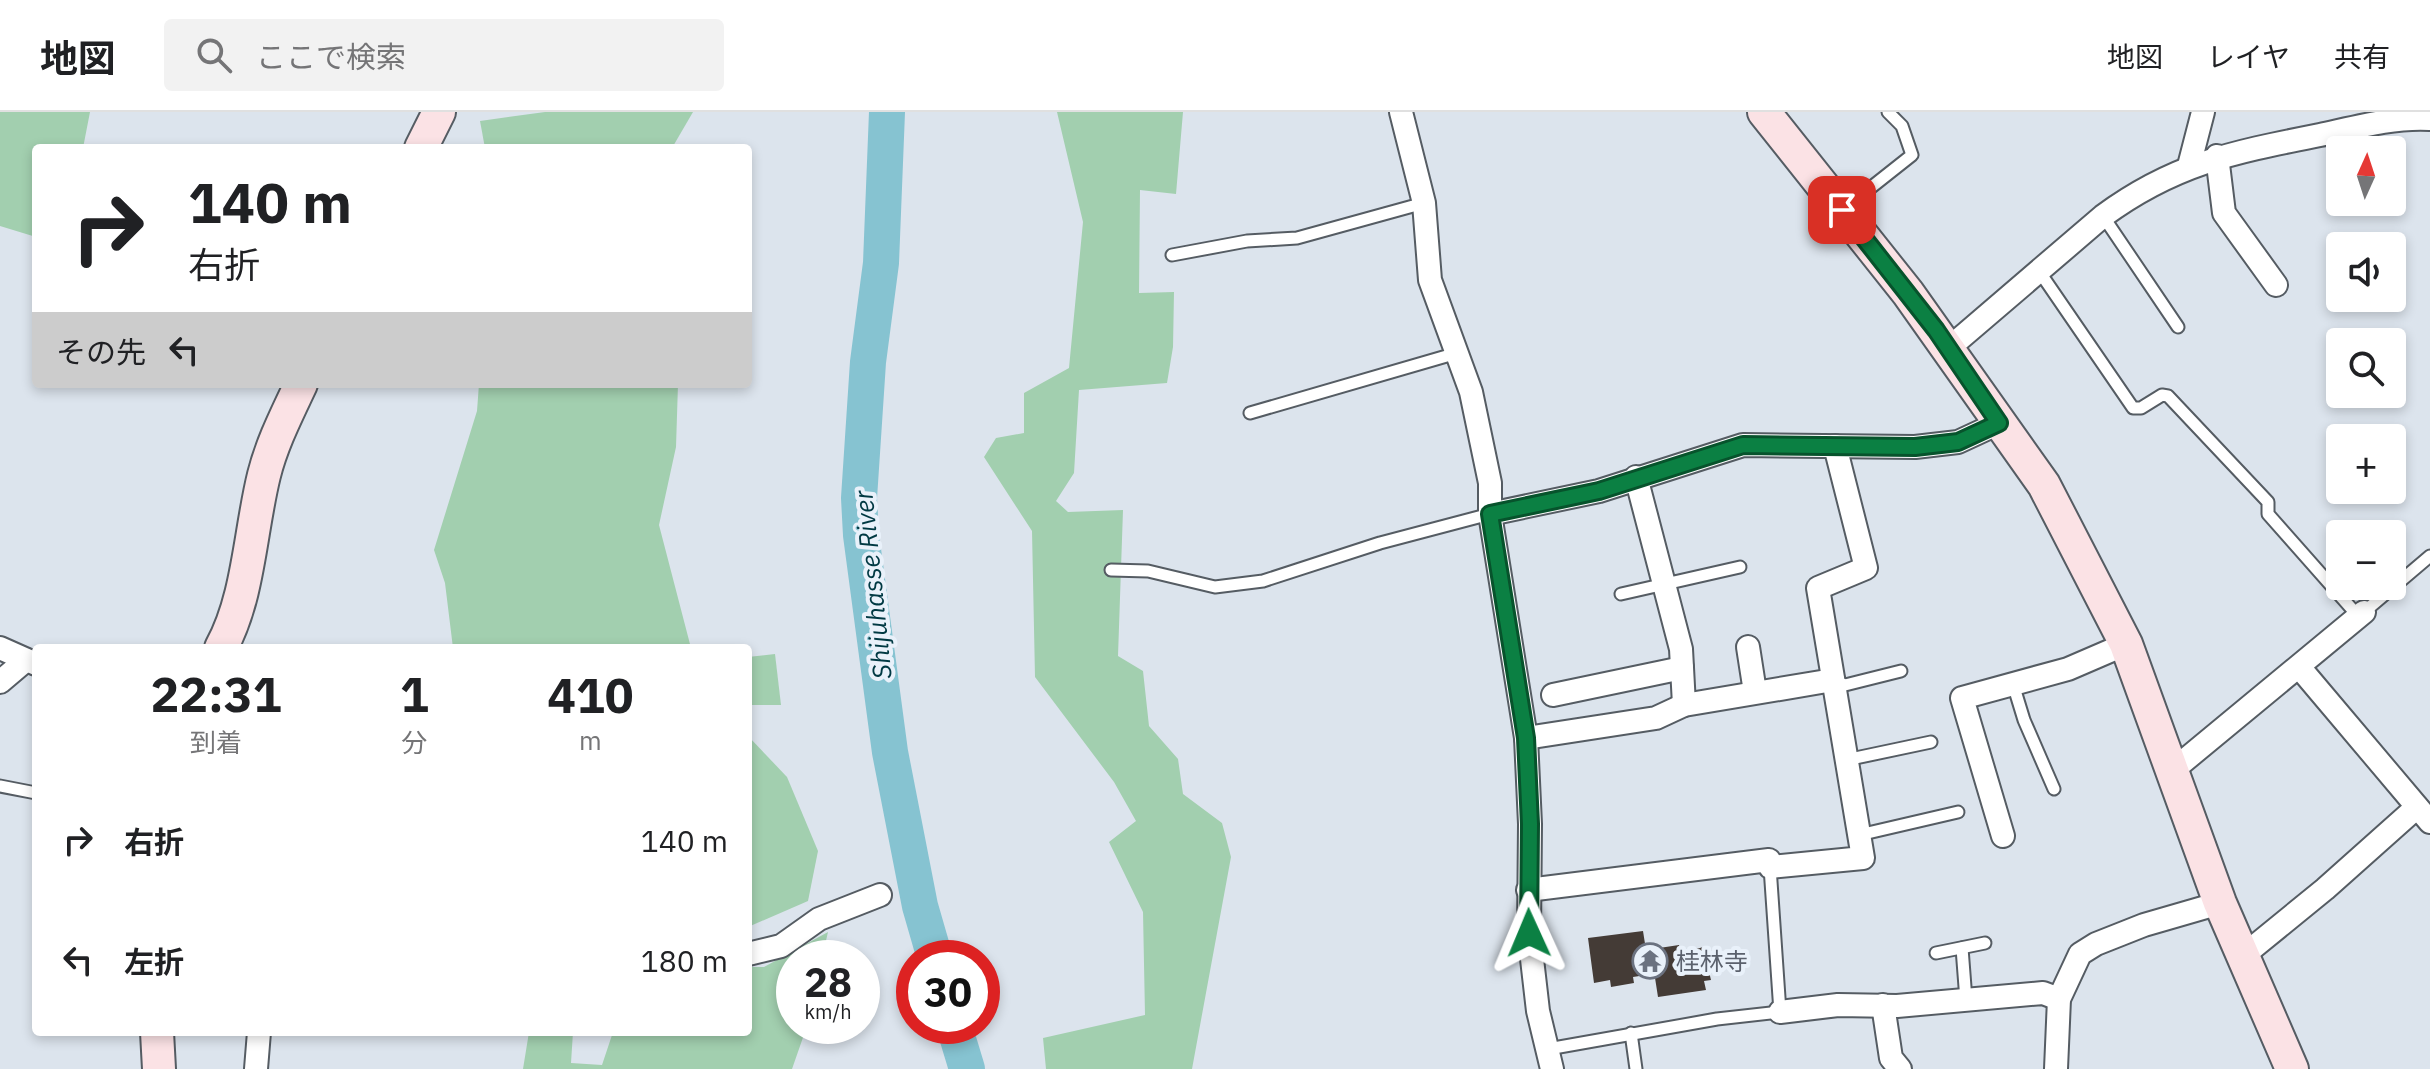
<!DOCTYPE html>
<html lang="ja">
<meta charset="utf-8">
<style>
body{margin:0;font-family:"IBM Plex Sans","Noto Sans JP",sans-serif;background:#f2f2f2;color:#202124;height:100vh;display:flex;flex-direction:column;font-size:30px;white-space:nowrap}
*{box-sizing:border-box;margin:0}
p{font-size:26px;color:#757577}
.icon{flex:none;width:44px;height:44px;fill:none;stroke:currentColor;stroke-width:2;stroke-linecap:round;stroke-linejoin:round}
.map{position:relative;flex:1;overflow:hidden}
.panel{position:absolute;left:32px;top:532px;width:720px;height:392px;display:flex;flex-direction:column;background:#fff;border-radius:8px;box-shadow:0 4px 12px #0003}
.panel>*{flex:none}
.guide{position:absolute;left:32px;top:32px;width:720px;height:244px;border-radius:8px;box-shadow:0 4px 12px #0003;background:#fff;color:#202124;overflow:hidden}
.needle{width:52px;rotate:3deg}
.buttons{position:absolute;left:2326px;top:24px;display:grid;gap:16px}
.buttons a{display:grid;place-items:center;width:80px;height:80px;border-radius:8px;background:#fff;box-shadow:0 4px 12px #0003;font-size:40px}
.speed{position:absolute;left:776px;top:828px;display:flex;gap:16px;font-size:40px;font-weight:700;text-align:center}
.speed>*{display:grid;place-content:center;width:104px;height:104px;border-radius:50%;background:#fff;box-shadow:0 4px 12px #0003;line-height:1}
.speed small{font-size:20px;font-weight:400}
.speed .limit{border:12px solid #d22;background:#fff;color:#111}
.pin{position:absolute;display:grid;place-items:center;width:68px;height:68px;color:#fff;margin:-34px;border-radius:16px;box-shadow:0 4px 12px #0006}
.me{position:absolute;width:88px;margin:-44px;rotate:359deg;stroke-linejoin:round;filter:drop-shadow(0 0 6px #0008)}
.turn{display:flex;align-items:center;gap:28px;height:168px;padding:0 24px;font-size:36px}
.turn .icon{width:104px;height:104px;stroke-width:2.5}
.turn b{display:block;font-size:56px;line-height:68px}
.then{display:flex;align-items:center;height:76px;padding:0 24px;background:#0003;gap:16px;font-size:30px}
.eta{display:flex;justify-content:space-evenly;align-items:center;height:136px;text-align:center}
.eta b{font-size:48px;font-weight:700;line-height:56px}
ul{padding:0;list-style:none}
li{display:flex;align-items:center;gap:24px;height:120px;padding:0 24px}
li div{flex:1}
li b{display:block;font-size:30px}
li em{font-style:normal}
header{display:flex;align-items:center;gap:48px;box-sizing:border-box;height:112px;padding:0 40px;background:#fff;border-bottom:2px solid #e0e0e0}
header strong{font-size:38px}
nav{display:flex;gap:44px;margin-inline-start:auto;font-size:28px}
.search{width:560px;height:72px;background:#f2f2f2;display:flex;align-items:center;gap:20px;box-sizing:border-box;padding:0 28px;border-radius:8px;color:#757577;font-size:30px}
.map>svg:first-child{display:block}
.green{fill:#a2cfaf}
.lines{fill:none;stroke-linecap:round;stroke-linejoin:round}
.river{stroke:#86c3d1;stroke-width:36}
.building{fill:#443b36}
.lane-casing{stroke:#555c63;stroke-width:15}
.street-casing{stroke:#555c63;stroke-width:26}
.secondary-casing{stroke:#555c63;stroke-width:36}
.lane{stroke:#fff;stroke-width:11}
.street{stroke:#fff;stroke-width:22}
.secondary{stroke:#fbe2e5;stroke-width:32}
.route-casing{stroke:#07532c;stroke-width:20}
.route{stroke:#0b8043;stroke-width:14}
.labels{text-anchor:middle;dominant-baseline:central;stroke-width:8;stroke-linejoin:round;paint-order:stroke}
.worship-label{font-size:24px;fill:#5b616d;stroke:#e9f1fa;text-anchor:start}
.water-label{font-size:26px;font-style:italic;fill:#003943;stroke:#e9f1fa}
</style>
<header>
<strong>地図</strong>
<div class="search"><svg class="icon" aria-label="search" viewBox="0 0 24 24"><circle cx="10" cy="10" r="6"/><path d="M15 15l6 6"/></svg>ここで検索</div>
<nav><a>地図</a><a>レイヤ</a><a>共有</a></nav>
</header>
<div class="map">
<svg width="2430" height="957" viewBox="0 0 2430 957">
<rect width="100%" height="100%" fill="#dce4ed"/>
<g class="green">
<polygon points="0,0 90,0 83,36 36,36 36,125 0,114"/>
<polygon points="545,0 693,0 672,36 485,36 480,9"/>
<polygon points="1057,0 1183,0 1176,82 1140,78 1139,181 1174,180 1173,235 1167,271 1079,278 1074,361 1056,389 1068,400 1123,398 1118,544 1143,559 1149,614 1178,647 1183,682 1222,711 1231,745 1192,957 1046,957 1043,926 1145,903 1143,800 1109,730 1136,709 1114,670 1035,565 1032,419 984,345 996,326 1024,321 1024,281 1069,256 1083,110"/>
<polygon points="479,272 678,272 676,335 659,413 691,536 453,536 445,471 434,438 477,299"/>
<polygon points="775,542 781,593 748,593 748,545"/>
<polygon points="748,624 787,665 818,739 808,789 748,815"/>
<polygon points="828,820 822,846 794,846 794,914 807,914 792,957 523,957 529,920 573,920 571,951 602,953 613,920 748,920 748,855 764,855"/>
</g>
<g class="lines">
<g class="river">
<polyline points="887,0 881,151 868,250 859,386 861,423 890,640 920,794 935,846"/>
<polyline points="954,914 967,957"/>
</g>
</g>
<polygon class="building" points="1643,819 1646,838 1679,833 1681,842 1703,835 1711,868 1704,869 1706,878 1658,885 1653,853 1645,854 1646,863 1633,865 1634,871 1611,875 1610,868 1594,871 1588,826"/>
<g class="lines">
<defs>
<g id="lane">
<polyline points="1845,96 1912,43 1902,14 1888,0"/>
<polyline points="2103,104 2178,215"/>
<polyline points="1172,143 1247,129 1297,126 1424,91"/>
<polyline points="2039,159 2133,296 2141,296 2162,283 2168,284 2268,390 2268,402 2359,505"/>
<polyline points="1250,301 1457,241"/>
<polyline points="1111,458 1148,459 1215,475 1263,469 1380,431 1490,402"/>
<polyline points="1621,482 1740,455"/>
<polyline points="2364,500 2430,444"/>
<polyline points="1833,568 1845,573 1901,559"/>
<polyline points="2013,572 2024,608 2054,677"/>
<polyline points="1846,648 1931,630"/>
<polyline points="0,674 36,681"/>
<polyline points="1859,723 1958,700"/>
<polyline points="1962,836 1966,888"/>
<polyline points="1936,841 1985,831"/>
<polyline points="1631,921 1636,957"/>
<polyline points="1548,937 1717,907 1780,900 1770,755"/>
</g>
<g id="street">
<polyline points="1401,0 1424,91 1430,168 1471,280 1490,371 1490,402 1526,626 1530,712 1529,821 1538,899 1552,957"/>
<polyline points="2217,44 2224,101 2276,173"/>
<polyline points="2189,54 2203,0"/>
<path d="M 1949,236 L 2103,104 C 2175,51 2235,40 2320,23 C 2357,15 2393,5 2430,7"/>
<polyline points="1636,365 1681,537 1684,593"/>
<polyline points="1490,402 1599,379 1743,333 1915,335 1958,330 1999,311"/>
<polyline points="1748,535 1755,580"/>
<polyline points="0,536 36,552"/>
<polyline points="2300,556 2430,710"/>
<polyline points="0,570 26,548"/>
<polyline points="1553,583 1682,556"/>
<polyline points="1526,626 1656,606 1684,593 1833,568"/>
<polyline points="2173,658 2364,500"/>
<polyline points="2003,724 1962,586 2068,557 2126,532"/>
<polyline points="1528,778 1769,748 1770,755 1863,746 1818,476 1866,456 1835,334"/>
<polyline points="748,842 781,834 819,807 880,783"/>
<polyline points="2244,843 2325,777 2417,695"/>
<polyline points="1883,893 1891,946 1900,957"/>
<polyline points="1780,900 1838,893 1897,894 2043,881 2059,887"/>
<polyline points="256,957 259,920"/>
<polyline points="2056,957 2059,887 2080,842 2096,832 2144,813 2220,791"/>
</g>
<g id="secondary">
<polyline points="1764,0 1908,181 2044,373 2126,532 2220,791 2292,957"/>
<polyline points="421,36 439,0"/>
<path d="M 221,536 C 249,485 250,419 264,363 C 272,331 287,302 301,272"/>
<polyline points="157,920 159,957"/>
</g>
</defs>
<use href="#lane" class="lane-casing"/>
<use href="#street" class="street-casing"/>
<use href="#secondary" class="secondary-casing"/>
<use href="#lane" class="lane"/>
<use href="#street" class="street"/>
<use href="#secondary" class="secondary"/>
</g>
<g class="lines">
<defs>
<polyline id="route" points="1529,821 1530,712 1526,626 1490,402 1599,379 1743,333 1915,335 1958,330 1999,311 1936,218 1842,98"/>
</defs>
<use href="#route" class="route-casing"/>
<use href="#route" class="route"/>
</g>
<defs>
<symbol id="temple-ring" viewBox="-11 -11 22 22"><circle r="9.5" fill="#e9f1fa" stroke="#6b7280" stroke-width="1.5"/><path d="M0-6L5-2H3V0L6.5 2.5H4V6H1.5V3h-3V6H-4V2.5H-6.5L-3 0V-2H-5Z" fill="#6b7280"/></symbol>
</defs>
<g fill-rule="evenodd">
<use href="#temple-ring" x="1630" y="829" width="40" height="40"/>
</g>
<g class="labels">
<g class="worship-label">
<text x="1676" y="849">桂林寺</text>
</g>
<g class="water-label">
<text transform="translate(872 473) rotate(-96)">Shijuhasse River</text>
</g>
</g>
</svg>
<div class="buttons">
<a><svg class="needle" viewBox="-14 -14 28 28"><path d="M0-13l5 13h-10z" fill="#e53935"/><path d="M0 13l5-13h-10z" fill="#757577"/></svg></a>
<a><svg class="icon" aria-label="sound" viewBox="0 0 24 24"><path d="M4 9h4l5-4v14l-5-4H4zM17 9q2 3 0 6"/></svg></a>
<a><svg class="icon" aria-label="search" viewBox="0 0 24 24"><circle cx="10" cy="10" r="6"/><path d="M15 15l6 6"/></svg></a>
<a>+</a>
<a>−</a>
</div>
<div class="speed"><div>28<small>km/h</small></div><div class="limit">30</div></div>
<div class="pin" style="left:1842px;top:98px;background:#d93025"><svg class="icon" aria-label="arrive" viewBox="0 0 24 24"><path d="M6 21V4h12l-3 4 3 4H6"/></svg></div>
<svg class="me" style="left:1529px;top:821px" viewBox="-20 -20 40 40"><path d="M0-17L14 15 0 8-14 15z" fill="#0b8043" stroke="#fff" stroke-width="4"/></svg>
<div class="guide">
<div class="turn"><svg class="icon" aria-label="right" viewBox="0 0 24 24"><path d="M7 20v-9h11M14 6l5 5-5 5"/></svg><div><b>140 m</b>右折</div></div>
<div class="then">その先<svg class="icon" aria-label="left" viewBox="0 0 24 24"><path d="M17 20v-9H6M10 6l-5 5 5 5"/></svg></div>
</div>
<section class="panel">
<div class="eta">
<div><b>22:31</b><p>到着</p></div>
<div><b>1</b><p>分</p></div>
<div><b>410</b><p>m</p></div>
</div>
<ul>
<li><svg class="icon" aria-label="right" viewBox="0 0 24 24"><path d="M7 20v-9h11M14 6l5 5-5 5"/></svg><div><b>右折</b></div><em>140 m</em></li>
<li><svg class="icon" aria-label="left" viewBox="0 0 24 24"><path d="M17 20v-9H6M10 6l-5 5 5 5"/></svg><div><b>左折</b></div><em>180 m</em></li>
</ul>
</section>
</div>
